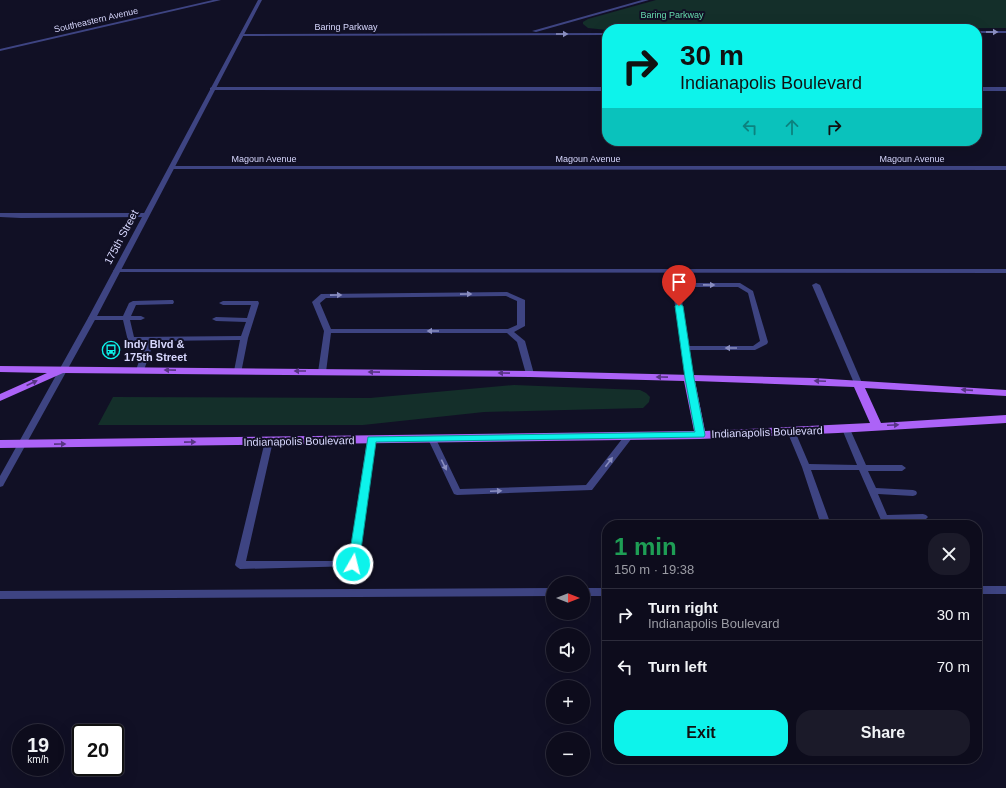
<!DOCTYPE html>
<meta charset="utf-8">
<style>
body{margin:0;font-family:Arial,sans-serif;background:#1b1a29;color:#f1f3f6;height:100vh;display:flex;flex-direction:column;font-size:15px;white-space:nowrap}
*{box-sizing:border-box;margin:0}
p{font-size:13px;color:#9a9ba3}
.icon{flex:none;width:22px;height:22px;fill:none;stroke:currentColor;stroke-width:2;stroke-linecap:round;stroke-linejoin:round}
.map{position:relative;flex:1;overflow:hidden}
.drawer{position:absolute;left:602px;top:520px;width:380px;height:244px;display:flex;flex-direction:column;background:#0d0c1c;border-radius:16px;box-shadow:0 4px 16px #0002,0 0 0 1px #2d2c3b}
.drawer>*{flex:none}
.guide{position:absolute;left:602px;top:24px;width:380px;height:122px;border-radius:16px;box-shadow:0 4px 16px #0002,0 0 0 1px #2d2c3b;background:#0df3eb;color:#111;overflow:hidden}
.needle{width:26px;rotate:90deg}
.tools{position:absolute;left:546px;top:576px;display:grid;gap:8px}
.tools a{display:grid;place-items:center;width:44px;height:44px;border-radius:50%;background:#0d0c1c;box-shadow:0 4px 16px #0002,0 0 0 1px #2d2c3b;font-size:20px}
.speed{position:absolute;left:12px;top:724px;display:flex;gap:8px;font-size:20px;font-weight:700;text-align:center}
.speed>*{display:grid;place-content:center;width:52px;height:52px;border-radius:50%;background:#0d0c1c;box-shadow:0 4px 16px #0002,0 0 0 1px #2d2c3b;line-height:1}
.speed small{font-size:10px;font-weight:400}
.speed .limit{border:2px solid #111;border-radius:6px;background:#fff;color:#111}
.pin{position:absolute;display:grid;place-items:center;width:34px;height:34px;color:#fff;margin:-41px -17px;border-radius:50% 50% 50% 0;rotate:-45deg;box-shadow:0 0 4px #0007}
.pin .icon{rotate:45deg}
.me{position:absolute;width:44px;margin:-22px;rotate:8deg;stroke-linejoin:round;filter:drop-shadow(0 0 3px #0008)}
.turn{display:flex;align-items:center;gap:14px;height:84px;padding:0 12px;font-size:18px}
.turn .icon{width:52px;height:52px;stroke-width:2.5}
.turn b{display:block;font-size:28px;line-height:34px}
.lanes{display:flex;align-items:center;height:38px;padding:0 12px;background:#0003;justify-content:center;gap:20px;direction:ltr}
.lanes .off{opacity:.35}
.round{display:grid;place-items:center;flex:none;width:42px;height:42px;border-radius:16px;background:#1b1a29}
.overview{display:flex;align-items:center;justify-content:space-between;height:68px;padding:0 12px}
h1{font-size:24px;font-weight:700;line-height:30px;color:#1e9e55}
.primary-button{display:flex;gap:8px;margin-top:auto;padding:8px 12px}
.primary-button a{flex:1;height:46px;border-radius:16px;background:#0df3eb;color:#111;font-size:16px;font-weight:700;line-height:46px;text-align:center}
.primary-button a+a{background:#1b1a29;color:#f1f3f6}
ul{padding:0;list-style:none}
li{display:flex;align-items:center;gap:12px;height:52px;padding:0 12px;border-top:1px solid #2d2c3b}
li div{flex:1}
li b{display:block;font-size:15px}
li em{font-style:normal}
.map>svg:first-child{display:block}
.green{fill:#142f2a}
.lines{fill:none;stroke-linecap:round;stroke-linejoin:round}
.service{fill:#3e4482;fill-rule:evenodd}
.minor{fill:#3e4482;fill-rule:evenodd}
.tertiary{fill:#3e4482;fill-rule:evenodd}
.primary{fill:#ac63f7;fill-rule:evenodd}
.oneway{fill:#8a8ec0}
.oneway2{fill:#573584}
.route{fill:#0df3eb;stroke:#089e99}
.labels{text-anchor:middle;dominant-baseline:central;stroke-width:4;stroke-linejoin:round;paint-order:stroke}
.far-park-label{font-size:9px;fill:#66daad;stroke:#111025}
.far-street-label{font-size:9px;fill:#d7d7fd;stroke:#111025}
.street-label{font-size:11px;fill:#d7d7fd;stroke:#111025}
.poi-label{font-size:11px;font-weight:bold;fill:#d7d7fd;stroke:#111025;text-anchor:start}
</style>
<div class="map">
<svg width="1006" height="788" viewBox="0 0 1006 788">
<rect width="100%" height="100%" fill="#111025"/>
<g class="green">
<polygon points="656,0 1006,0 1006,28 607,30 588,28 583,24 583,22 588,19"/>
<polygon points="514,385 640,390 646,393 650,397 649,402 643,408 484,412 363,425 98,425 113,397 370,398"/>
</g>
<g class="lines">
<g class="service">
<polygon points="212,87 607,87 607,91 210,90 210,88"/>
<rect x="977" y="87" width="29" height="4"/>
<polygon points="116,269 1006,269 1006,273 114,272 113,271 114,270"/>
<path d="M 682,283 L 740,283 L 753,291 L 768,342 L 767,344 L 755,350 L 689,350 L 693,378 L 689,380 L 686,380 L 673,292 L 680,284 ZM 684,287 L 738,287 L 748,293 L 760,341 L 753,346 L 688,346 L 681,292 Z"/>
<polygon points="816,283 820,285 862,383 861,385 855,385 854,383 812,285"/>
<path d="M 507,292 L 525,300 L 525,326 L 514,332 L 525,341 L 534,374 L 533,376 L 530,376 L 526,374 L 517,342 L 507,333 L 331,333 L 326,372 L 322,374 L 318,372 L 324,331 L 312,302 L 321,294 ZM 506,296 L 517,301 L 517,325 L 508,329 L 331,329 L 320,303 L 326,298 Z"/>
<polygon points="170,300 173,300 174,302 173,304 136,305 131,316 141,316 145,318 141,320 130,320 134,337 241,336 246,322 216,321 212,319 216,317 247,318 251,305 223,305 219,303 223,301 258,301 259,303 248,338 241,373 238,373 234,371 240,340 154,341 144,370 140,372 137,372 136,370 146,341 128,341 123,320 92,320 88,318 92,316 123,316 129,303 133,301"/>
<polygon points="846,426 850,429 866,465 902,465 906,468 902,471 868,471 876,488 913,490 916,491 917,493 916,495 913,496 878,494 887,515 923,514 926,515 928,517 926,519 884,521 881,520 859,470 811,470 831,525 821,525 802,467 787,431 788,429 794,429 809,464 857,465 842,429"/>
<polygon points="629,433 632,434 633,436 632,438 592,490 457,495 454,494 453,492 428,439 432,436 435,437 460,489 586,485 626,434"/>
<polygon points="371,436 375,439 358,564 356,566 240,569 237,567 235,565 265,441 269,438 273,441 246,561 349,561 367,439"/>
<rect x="977" y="586" width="29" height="8"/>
<polygon points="553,588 553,596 0,599 0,591"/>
<rect x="583" y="588" width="24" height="8"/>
</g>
<g class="minor">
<polygon points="213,0 221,0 0,51 0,49"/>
<polygon points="642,0 649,0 536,32 532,31"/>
<rect x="977" y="31" width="29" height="2"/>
<polygon points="607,33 607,35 241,36 239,35 241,34"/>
<polygon points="171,166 1006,166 1006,170 169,169 169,167"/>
<polygon points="0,213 145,213 148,215 145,217 21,218 0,217"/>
</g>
<polygon class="tertiary" points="258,0 262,0 96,318 4,484 3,486 0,487 0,476 88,318"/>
<path class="primary" d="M 0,366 L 530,371 L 814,378 L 1006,390 L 1006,396 L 865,388 L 881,423 L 1006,415 L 1006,423 L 838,433 L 700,439 L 0,448 L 0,440 L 694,431 L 684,381 L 530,377 L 63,373 L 0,401 L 0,394 L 47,373 L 0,372 ZM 695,381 L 854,387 L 870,423 L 705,431 Z"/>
</g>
<defs><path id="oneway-solid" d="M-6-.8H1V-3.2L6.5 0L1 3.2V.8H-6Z"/></defs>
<g class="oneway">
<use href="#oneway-solid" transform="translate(992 32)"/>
<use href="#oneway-solid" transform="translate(562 34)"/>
<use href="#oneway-solid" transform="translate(709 285) rotate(1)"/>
<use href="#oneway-solid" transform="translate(466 294) rotate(-1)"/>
<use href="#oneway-solid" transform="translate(336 295) rotate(-1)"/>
<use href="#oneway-solid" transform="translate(433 331) rotate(180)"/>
<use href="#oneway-solid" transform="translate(731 348) rotate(-180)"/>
<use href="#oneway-solid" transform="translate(609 462) rotate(-53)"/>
<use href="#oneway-solid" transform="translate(444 465) rotate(64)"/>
<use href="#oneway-solid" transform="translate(496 491) rotate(-2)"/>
</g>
<g class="oneway2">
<use href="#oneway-solid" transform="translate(170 370) rotate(-179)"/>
<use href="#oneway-solid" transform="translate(300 371) rotate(-180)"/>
<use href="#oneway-solid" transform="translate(374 372) rotate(-179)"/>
<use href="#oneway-solid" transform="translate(504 373) rotate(-179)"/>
<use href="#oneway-solid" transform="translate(662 377) rotate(-179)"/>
<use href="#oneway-solid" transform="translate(820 381) rotate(-177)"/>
<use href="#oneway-solid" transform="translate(32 383) rotate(-25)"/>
<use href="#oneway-solid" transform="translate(967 390) rotate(-176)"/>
<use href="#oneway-solid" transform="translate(893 425) rotate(-3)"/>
<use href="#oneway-solid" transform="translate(190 442) rotate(-1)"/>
<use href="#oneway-solid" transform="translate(60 444) rotate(-1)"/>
</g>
<polygon class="route" points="679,303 683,306 694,378 705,435 704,437 376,442 359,564 357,567 350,567 348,564 368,437 695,432 685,378 675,306"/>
<defs>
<symbol id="bus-ring" viewBox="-11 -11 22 22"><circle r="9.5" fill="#111025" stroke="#0df3eb" stroke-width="1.5"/><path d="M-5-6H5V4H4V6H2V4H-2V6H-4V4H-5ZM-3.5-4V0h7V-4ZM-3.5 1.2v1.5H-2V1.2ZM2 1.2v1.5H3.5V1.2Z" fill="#0df3eb"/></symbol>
</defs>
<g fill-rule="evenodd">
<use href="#bus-ring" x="101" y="340" width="20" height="20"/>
</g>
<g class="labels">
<g class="far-park-label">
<text x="672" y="15">Baring Parkway</text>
</g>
<g class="far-street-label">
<text transform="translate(96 20) rotate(-13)">Southeastern Avenue</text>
<text x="346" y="27">Baring Parkway</text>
<text x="264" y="159">Magoun Avenue</text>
<text x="588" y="159">Magoun Avenue</text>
<text x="912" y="159">Magoun Avenue</text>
</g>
<g class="street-label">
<text transform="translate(121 237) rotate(-62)">175th Street</text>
<text transform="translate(767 432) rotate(-2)">Indianapolis Boulevard</text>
<text transform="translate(299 441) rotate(-1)">Indianapolis Boulevard</text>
</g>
<g class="poi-label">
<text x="124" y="344">Indy Blvd &amp;<tspan x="124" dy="13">175th Street</tspan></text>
</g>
</g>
</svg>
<div class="tools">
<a><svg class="needle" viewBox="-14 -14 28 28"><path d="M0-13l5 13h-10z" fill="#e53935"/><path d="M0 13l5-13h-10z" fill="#9a9ba3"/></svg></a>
<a><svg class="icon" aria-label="sound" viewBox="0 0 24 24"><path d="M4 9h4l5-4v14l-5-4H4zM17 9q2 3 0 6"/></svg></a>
<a>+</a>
<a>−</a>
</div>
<div class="speed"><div>19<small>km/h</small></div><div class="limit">20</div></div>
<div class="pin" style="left:679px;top:306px;background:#d93025"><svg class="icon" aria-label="arrive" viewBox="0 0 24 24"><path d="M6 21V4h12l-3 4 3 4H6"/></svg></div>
<svg class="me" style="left:353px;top:564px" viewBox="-20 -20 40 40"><circle r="17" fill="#0df3eb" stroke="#fff" stroke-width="3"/><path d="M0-11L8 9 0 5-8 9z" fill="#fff"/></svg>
<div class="guide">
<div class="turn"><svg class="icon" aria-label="right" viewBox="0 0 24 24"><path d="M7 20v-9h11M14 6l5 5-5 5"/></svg><div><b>30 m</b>Indianapolis Boulevard</div></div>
<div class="lanes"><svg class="icon off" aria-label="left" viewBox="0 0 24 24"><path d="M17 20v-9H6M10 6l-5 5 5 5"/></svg><svg class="icon off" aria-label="ahead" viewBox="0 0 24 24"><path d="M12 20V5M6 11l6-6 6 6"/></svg><svg class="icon" aria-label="right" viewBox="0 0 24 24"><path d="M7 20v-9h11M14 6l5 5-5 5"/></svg></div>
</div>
<section class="drawer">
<div class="overview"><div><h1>1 min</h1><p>150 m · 19:38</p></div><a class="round"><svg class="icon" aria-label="close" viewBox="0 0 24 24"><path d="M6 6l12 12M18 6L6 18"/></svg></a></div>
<ul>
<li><svg class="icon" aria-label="right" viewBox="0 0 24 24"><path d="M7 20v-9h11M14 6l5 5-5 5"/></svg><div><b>Turn right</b><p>Indianapolis Boulevard</p></div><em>30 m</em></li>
<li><svg class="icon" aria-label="left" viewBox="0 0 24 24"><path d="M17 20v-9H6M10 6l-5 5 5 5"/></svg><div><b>Turn left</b></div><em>70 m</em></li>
</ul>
<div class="primary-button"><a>Exit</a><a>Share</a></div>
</section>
</div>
